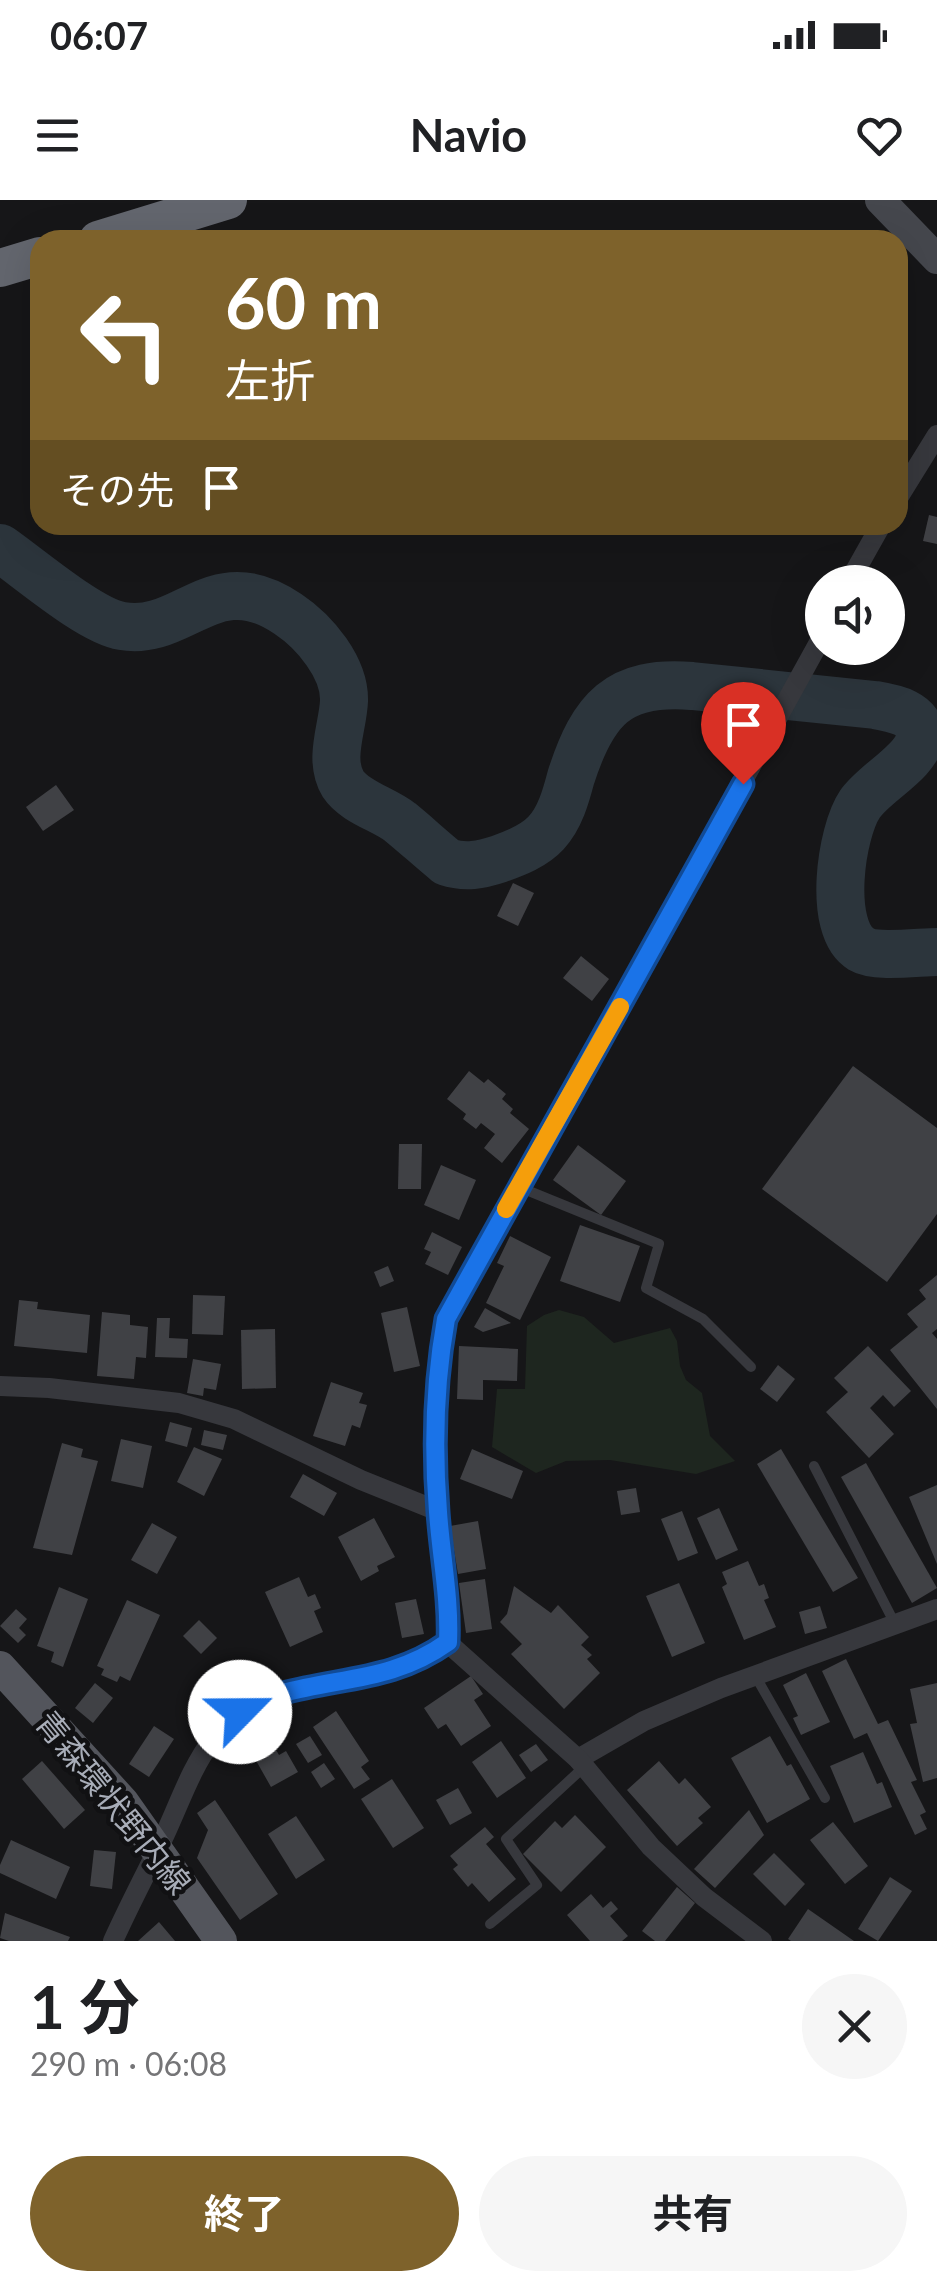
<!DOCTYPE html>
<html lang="ja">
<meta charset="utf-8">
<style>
body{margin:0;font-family:Lato,"Noto Sans JP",sans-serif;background:#f6f6f6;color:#202124;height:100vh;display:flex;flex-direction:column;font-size:38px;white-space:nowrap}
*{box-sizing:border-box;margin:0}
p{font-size:32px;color:#757577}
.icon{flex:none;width:55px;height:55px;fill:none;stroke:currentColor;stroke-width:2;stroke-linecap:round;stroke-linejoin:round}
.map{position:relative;height:1741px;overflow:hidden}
.drawer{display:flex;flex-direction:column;background:#fff;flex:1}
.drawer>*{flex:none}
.guide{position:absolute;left:30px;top:30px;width:878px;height:305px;border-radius:30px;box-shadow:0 10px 40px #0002;background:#7e622b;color:#fff;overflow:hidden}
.controls{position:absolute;left:805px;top:365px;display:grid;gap:20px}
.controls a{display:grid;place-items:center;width:100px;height:100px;border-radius:50%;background:#fff;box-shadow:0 10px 40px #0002;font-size:50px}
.pin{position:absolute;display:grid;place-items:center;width:85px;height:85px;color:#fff;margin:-102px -42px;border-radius:50% 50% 50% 0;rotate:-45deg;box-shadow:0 0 10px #0007}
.pin .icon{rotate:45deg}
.me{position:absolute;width:110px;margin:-55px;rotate:67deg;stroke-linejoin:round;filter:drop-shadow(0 0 8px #0008)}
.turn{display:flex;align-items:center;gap:35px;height:210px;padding:0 30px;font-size:45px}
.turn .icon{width:130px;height:130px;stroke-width:2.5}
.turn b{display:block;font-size:70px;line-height:85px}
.then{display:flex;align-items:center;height:95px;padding:0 30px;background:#0003;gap:20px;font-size:38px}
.round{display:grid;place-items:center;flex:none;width:105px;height:105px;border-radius:52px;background:#f6f6f6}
.head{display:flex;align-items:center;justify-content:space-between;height:170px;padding:0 30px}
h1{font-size:60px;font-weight:700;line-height:75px}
.cta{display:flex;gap:20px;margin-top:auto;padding:20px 30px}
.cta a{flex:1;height:115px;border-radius:60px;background:#7e622b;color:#fff;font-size:40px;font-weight:700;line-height:115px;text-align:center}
.cta a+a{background:#f6f6f6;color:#202124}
.status{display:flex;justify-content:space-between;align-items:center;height:70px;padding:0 50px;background:#fff;direction:ltr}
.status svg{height:28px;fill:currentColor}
header{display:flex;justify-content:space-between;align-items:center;height:130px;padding:0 30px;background:#fff;font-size:45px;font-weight:700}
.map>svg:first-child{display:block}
.green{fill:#1e261f}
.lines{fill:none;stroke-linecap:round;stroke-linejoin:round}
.river{stroke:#2c353c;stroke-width:48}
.building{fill:#404145}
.lane{stroke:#37383d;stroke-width:10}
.street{stroke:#37383d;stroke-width:20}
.secondary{stroke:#45474d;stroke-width:30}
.primary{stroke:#53555c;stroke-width:32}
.highway{stroke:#63666e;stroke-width:38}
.route-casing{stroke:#114b97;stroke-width:25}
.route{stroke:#1a73e8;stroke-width:18}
.slow{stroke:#f59e0b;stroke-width:18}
.labels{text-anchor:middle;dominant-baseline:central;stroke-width:9;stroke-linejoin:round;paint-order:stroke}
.street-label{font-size:32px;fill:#a8adb8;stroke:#111113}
</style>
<div class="status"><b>06:07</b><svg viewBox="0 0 49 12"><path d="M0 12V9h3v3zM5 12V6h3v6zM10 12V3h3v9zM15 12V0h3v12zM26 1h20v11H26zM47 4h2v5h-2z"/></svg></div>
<header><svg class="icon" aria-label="menu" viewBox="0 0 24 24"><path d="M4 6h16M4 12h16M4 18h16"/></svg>Navio<svg class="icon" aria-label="heart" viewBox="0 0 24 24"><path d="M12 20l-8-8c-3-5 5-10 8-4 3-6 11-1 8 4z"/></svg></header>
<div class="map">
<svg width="937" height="1741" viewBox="0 0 937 1741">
<rect width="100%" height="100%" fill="#161618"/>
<polygon class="green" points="559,1110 584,1117 614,1143 670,1128 677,1141 680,1166 686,1180 702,1193 710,1236 735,1261 696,1274 610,1260 566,1261 536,1273 492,1247 497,1189 525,1189 527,1126 544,1115"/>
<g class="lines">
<path class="river" d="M 0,348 C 29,368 90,421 122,426 C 184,437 214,363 288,414 C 315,432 345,468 344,501 C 343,527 328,559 343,584 C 355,602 383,609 400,622 C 416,635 431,649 447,662 C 465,668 481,665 499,659 C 516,653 534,646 546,633 C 560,618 566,596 571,577 C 593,509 618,480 692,486 L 875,505 C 893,508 922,513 920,537 C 917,562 875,582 860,604 C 841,632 827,728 861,749 C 876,758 919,752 937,752"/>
</g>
<g class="building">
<polygon points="929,315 937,317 937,344 923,341"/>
<polygon points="56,585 74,610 43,631 26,607"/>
<polygon points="513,683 534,693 518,726 497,716"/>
<polygon points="581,756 609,779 592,801 563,778"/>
<polygon points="853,866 937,928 937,1014 887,1082 762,989"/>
<polygon points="469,871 484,883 488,879 506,894 502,899 513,909 510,913 529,929 502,963 484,948 495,934 481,923 476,929 463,919 466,914 447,899"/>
<polygon points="399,944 422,944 421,989 398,989"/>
<polygon points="578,945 626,981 601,1015 553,980"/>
<polygon points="441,965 476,980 459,1020 424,1005"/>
<polygon points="580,1025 640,1046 620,1102 560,1081"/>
<polygon points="432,1032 462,1047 448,1075 425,1064 431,1052 424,1049"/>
<polygon points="510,1036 551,1057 520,1120 486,1103 504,1066 497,1063"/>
<polygon points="388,1066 394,1081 380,1087 374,1072"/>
<polygon points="937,1075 937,1129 932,1133 937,1139 937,1209 890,1150 918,1127 907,1114 926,1099 919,1090"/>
<polygon points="193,1095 225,1096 223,1135 192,1134"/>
<polygon points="19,1100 38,1102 37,1109 90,1115 87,1153 14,1146"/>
<polygon points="407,1107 420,1166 394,1172 381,1113"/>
<polygon points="485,1108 511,1123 483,1132 474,1127"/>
<polygon points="102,1112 130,1115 130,1125 148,1127 146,1158 136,1157 134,1179 97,1176"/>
<polygon points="157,1118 170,1118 169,1138 188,1139 187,1158 155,1157"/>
<polygon points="275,1129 276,1188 242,1189 241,1130"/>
<polygon points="459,1146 518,1149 517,1181 483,1180 483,1200 457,1199"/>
<polygon points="868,1146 911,1191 894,1207 883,1195 870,1208 894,1234 869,1258 826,1212 848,1192 834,1178"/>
<polygon points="193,1159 221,1164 216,1190 204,1188 203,1196 187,1193"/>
<polygon points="778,1165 795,1179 777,1202 760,1189"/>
<polygon points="331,1182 363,1193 359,1203 367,1205 360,1228 352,1225 345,1246 313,1236"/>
<polygon points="170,1222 192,1228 187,1247 165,1241"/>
<polygon points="204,1230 227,1235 223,1250 201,1245"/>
<polygon points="121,1239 152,1246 143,1288 111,1281"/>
<polygon points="62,1243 83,1249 81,1257 98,1261 72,1355 33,1348"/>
<polygon points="194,1247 222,1259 204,1296 177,1282"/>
<polygon points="472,1249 523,1271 512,1299 460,1279"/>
<polygon points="781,1249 858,1378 833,1392 757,1264"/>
<polygon points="866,1263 937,1388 912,1403 841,1277"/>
<polygon points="303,1274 337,1293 324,1316 290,1297"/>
<polygon points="937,1285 937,1364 909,1297"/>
<polygon points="636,1288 640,1312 621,1315 617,1291"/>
<polygon points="719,1308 738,1350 716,1360 697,1318"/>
<polygon points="682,1311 698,1353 678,1361 661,1319"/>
<polygon points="374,1318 395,1357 377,1366 379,1371 361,1381 338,1337"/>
<polygon points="478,1321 486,1369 458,1374 450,1326"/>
<polygon points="152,1323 177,1337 157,1374 131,1360"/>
<polygon points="748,1361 759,1386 764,1384 769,1398 764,1400 776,1427 744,1440 722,1387 727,1384 722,1372"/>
<polygon points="299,1377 308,1397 315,1394 321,1408 314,1411 323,1432 290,1447 265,1392"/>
<polygon points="485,1379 492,1429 466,1433 459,1383"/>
<polygon points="679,1383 705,1443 672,1457 646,1396"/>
<polygon points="514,1386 551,1413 558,1405 589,1437 581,1445 592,1455 587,1459 600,1473 564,1509 511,1454 522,1444 500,1422 507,1414"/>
<polygon points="59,1387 88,1399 63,1467 51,1462 54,1452 37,1446"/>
<polygon points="416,1399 424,1434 402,1438 395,1403"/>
<polygon points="127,1400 160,1415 130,1481 120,1476 117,1482 101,1475 104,1469 97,1466"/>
<polygon points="820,1406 827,1428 805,1434 799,1412"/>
<polygon points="16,1409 27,1419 19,1428 26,1435 18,1443 0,1426"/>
<polygon points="199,1420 217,1438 201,1454 183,1436"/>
<polygon points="846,1459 878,1524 888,1520 917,1580 911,1582 926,1612 920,1615 927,1629 915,1635 867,1533 854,1539 822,1471"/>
<polygon points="806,1473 830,1522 801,1535 793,1518 798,1516 783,1485"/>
<polygon points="471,1476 483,1494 474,1500 491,1526 461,1546 446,1524 438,1529 424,1508"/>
<polygon points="95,1483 113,1498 93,1523 75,1508"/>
<polygon points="937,1483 937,1578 923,1582 910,1524 917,1523 910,1489"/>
<polygon points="336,1511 369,1561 361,1567 370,1579 354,1589 313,1527"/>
<polygon points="262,1525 279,1555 286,1551 298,1572 271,1587 242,1536"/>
<polygon points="154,1526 174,1539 149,1577 129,1564"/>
<polygon points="310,1536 322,1555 308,1563 296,1544"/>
<polygon points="770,1536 787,1566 791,1564 810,1599 767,1623 731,1558"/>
<polygon points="501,1541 526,1578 497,1598 472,1562"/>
<polygon points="536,1544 548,1560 531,1572 519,1555"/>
<polygon points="863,1552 877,1584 882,1582 892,1607 854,1623 830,1566"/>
<polygon points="42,1561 85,1610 64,1629 22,1579"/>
<polygon points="659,1561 679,1584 685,1578 711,1607 698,1618 703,1623 677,1646 627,1590"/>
<polygon points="324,1563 335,1579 321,1588 311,1572"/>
<polygon points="392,1579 424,1628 393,1648 361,1599"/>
<polygon points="458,1588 472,1613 450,1625 436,1600"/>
<polygon points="215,1600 278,1694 240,1720 197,1658 208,1630 197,1613"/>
<polygon points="749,1610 764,1635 715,1688 694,1669"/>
<polygon points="575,1615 606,1647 561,1692 523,1654 555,1621 562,1628"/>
<polygon points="296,1616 325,1660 296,1679 268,1634"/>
<polygon points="833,1622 868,1666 845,1684 810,1640"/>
<polygon points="485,1627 494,1637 486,1644 516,1679 489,1702 472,1683 468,1687 453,1669 458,1665 450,1656"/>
<polygon points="11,1640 70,1667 56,1699 0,1673 0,1665"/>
<polygon points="94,1650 116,1652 112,1689 90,1686"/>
<polygon points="774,1653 805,1684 785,1706 753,1674"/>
<polygon points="890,1677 912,1691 878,1741 858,1729"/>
<polygon points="677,1687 695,1703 665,1741 655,1741 642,1731"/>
<polygon points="591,1694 603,1708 611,1701 618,1709 610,1716 628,1736 622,1741 590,1741 567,1715"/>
<polygon points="808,1709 854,1741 791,1741 788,1739"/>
<polygon points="5,1713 70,1737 68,1741 9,1741 0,1738"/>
<polygon points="159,1722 175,1741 138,1741"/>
</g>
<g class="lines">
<g class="lane">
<polyline points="519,987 659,1044 646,1088 703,1119 751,1167"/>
<polyline points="814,1266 894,1422"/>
<polyline points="756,1477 825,1598"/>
<polyline points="490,1724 537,1685 506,1639 584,1567"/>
</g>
<g class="street">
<polyline points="898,298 937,235"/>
<polyline points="849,382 881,325"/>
<polyline points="0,1186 49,1188 179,1203 234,1219 361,1280 438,1311"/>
<polyline points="578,1559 644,1521 721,1488 937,1409"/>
<path d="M 113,1741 C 127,1710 142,1681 157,1651 C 190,1586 200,1518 280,1494 C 343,1474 390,1483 448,1443"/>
<path d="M 762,1741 L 704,1697 L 651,1647 L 578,1559 L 448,1443 C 450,1398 441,1356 438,1312 C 433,1249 435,1180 446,1119 L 822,437"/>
</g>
<polyline class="secondary" points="880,0 937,59"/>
<polyline class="primary" points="0,1467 123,1602 221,1741"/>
<g class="highway">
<polyline points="98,40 228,0"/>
<polyline points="0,68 40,56"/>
</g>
</g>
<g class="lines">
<defs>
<path id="route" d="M 240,1512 C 254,1505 268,1497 283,1493 C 344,1477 395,1480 448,1442 C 450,1398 441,1356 438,1312 C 433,1249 435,1180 446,1119 L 743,584"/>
</defs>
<use href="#route" class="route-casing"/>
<use href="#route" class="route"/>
<polyline class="slow" points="506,1009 620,807"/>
</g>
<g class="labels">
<g class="street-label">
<text transform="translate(114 1602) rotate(51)">青森環状野内線</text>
</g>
</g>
</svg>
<div class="controls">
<a><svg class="icon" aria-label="sound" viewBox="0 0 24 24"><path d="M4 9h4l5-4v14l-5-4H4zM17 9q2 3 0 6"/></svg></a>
</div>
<div class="pin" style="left:743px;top:584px;background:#d93025"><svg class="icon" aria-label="arrive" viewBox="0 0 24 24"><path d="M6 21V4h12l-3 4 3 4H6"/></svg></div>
<svg class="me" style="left:240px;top:1512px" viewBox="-20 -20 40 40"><circle r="19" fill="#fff"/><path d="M0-13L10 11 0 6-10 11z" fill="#1a73e8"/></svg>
<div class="guide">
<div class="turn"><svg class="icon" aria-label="left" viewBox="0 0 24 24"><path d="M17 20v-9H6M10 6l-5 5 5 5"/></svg><div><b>60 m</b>左折</div></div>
<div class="then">その先<svg class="icon" aria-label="arrive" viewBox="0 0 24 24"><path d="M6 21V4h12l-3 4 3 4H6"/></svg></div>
</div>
</div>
<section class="drawer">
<div class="head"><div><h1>1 分</h1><p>290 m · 06:08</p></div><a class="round"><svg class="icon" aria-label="close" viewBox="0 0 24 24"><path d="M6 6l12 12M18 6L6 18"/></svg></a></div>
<div class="cta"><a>終了</a><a>共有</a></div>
</section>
